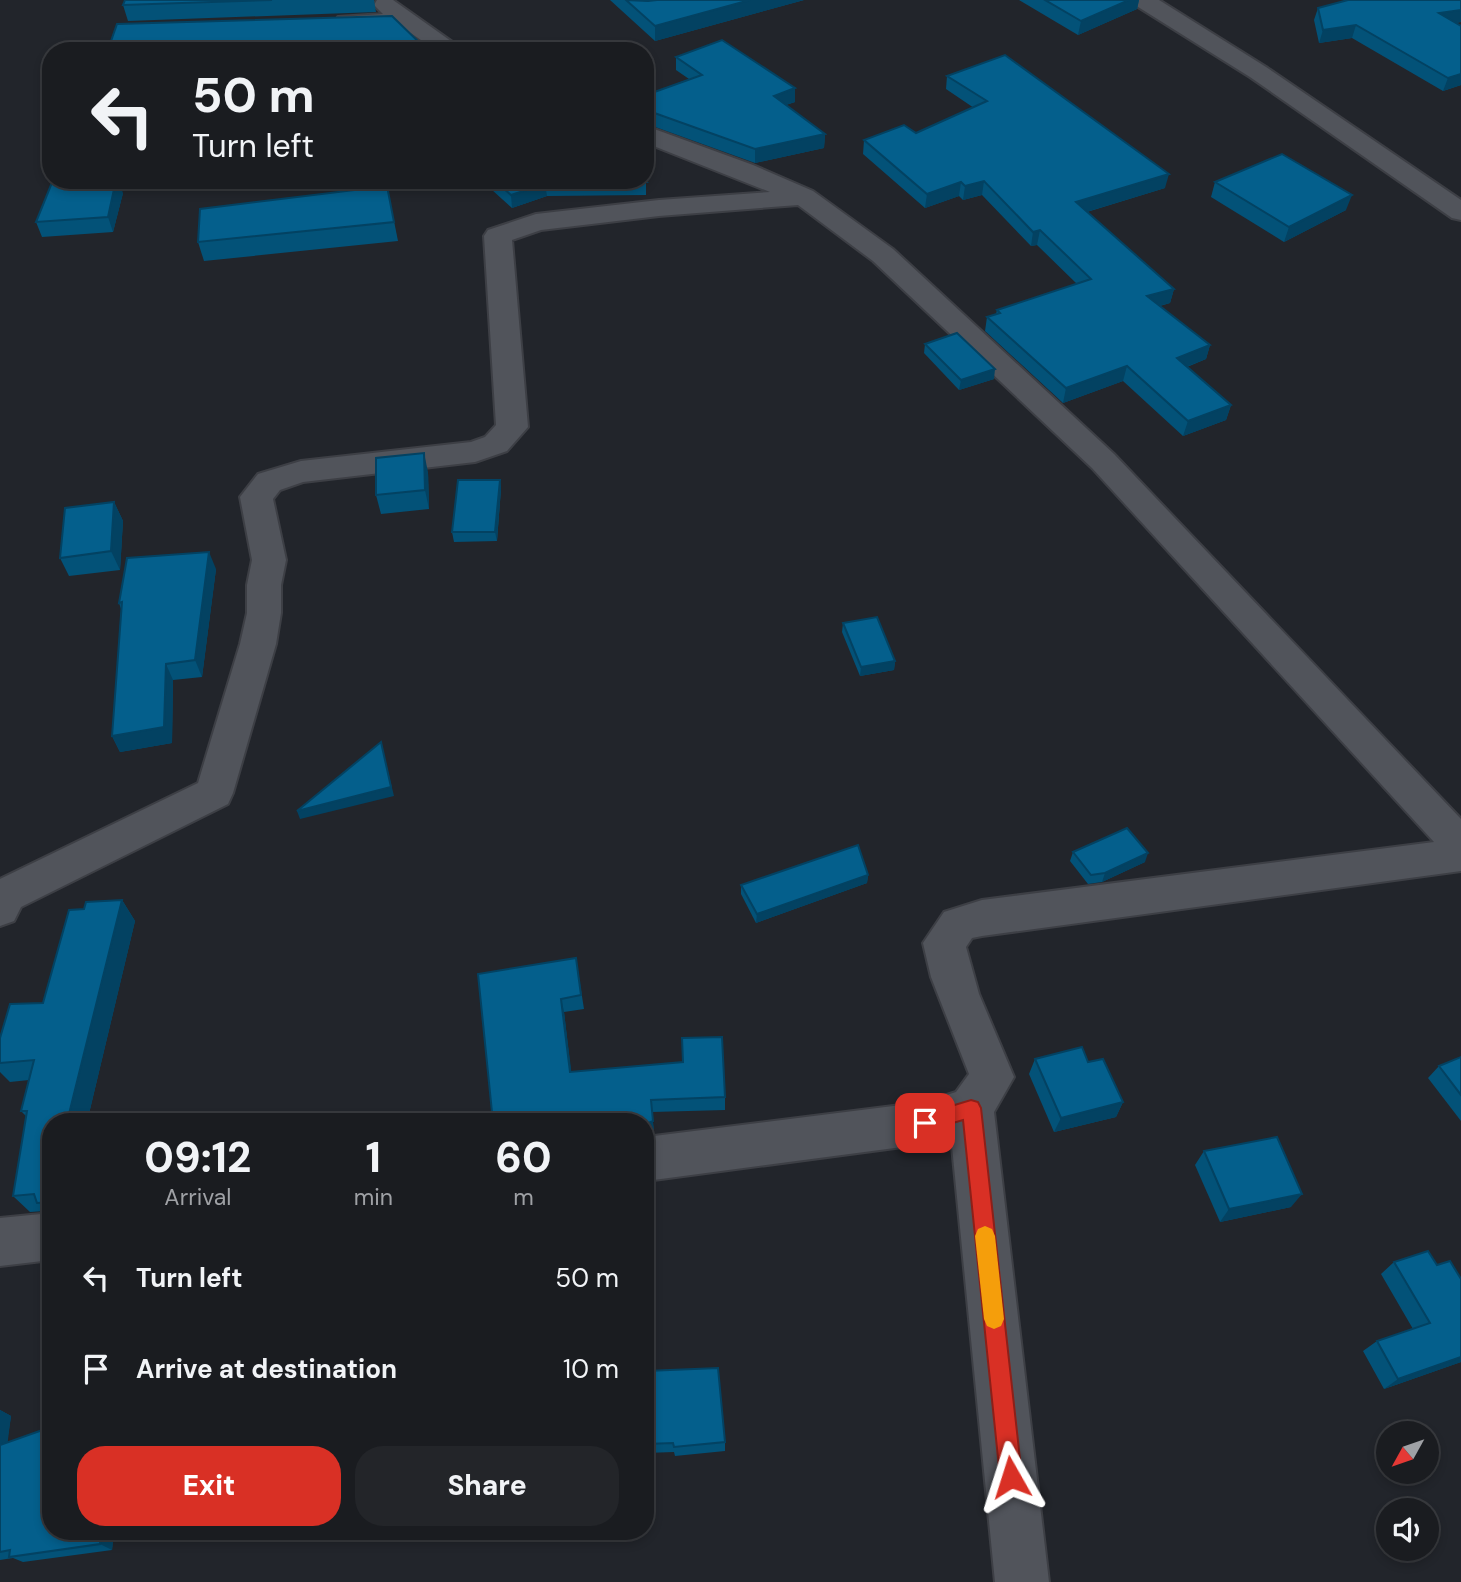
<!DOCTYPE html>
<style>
body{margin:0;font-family:"DM Sans",sans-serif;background:#232529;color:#f1f3f6;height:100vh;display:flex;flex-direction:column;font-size:26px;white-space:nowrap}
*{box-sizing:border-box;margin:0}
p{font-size:23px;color:#9fa1a5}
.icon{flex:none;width:38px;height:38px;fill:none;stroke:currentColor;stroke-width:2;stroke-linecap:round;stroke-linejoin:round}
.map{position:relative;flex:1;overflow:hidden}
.drawer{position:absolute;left:42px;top:1113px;width:612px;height:427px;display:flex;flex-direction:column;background:#1a1c20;border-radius:28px;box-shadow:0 4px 10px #0003,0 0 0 2px #383a3e}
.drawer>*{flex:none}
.top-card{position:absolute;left:42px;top:42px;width:612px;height:147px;border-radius:28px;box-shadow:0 4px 10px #0003,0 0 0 2px #383a3e;background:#1a1c20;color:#f1f3f6;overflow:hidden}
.needle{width:46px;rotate:230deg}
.buttons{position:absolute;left:1376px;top:1421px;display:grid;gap:14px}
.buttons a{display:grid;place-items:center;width:63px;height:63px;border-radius:50%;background:#1a1c20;box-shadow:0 4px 10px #0003,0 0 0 2px #383a3e;font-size:35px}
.pin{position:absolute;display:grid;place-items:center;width:60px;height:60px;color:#fff;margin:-30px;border-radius:14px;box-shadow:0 4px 10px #0006}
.me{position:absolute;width:77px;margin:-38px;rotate:354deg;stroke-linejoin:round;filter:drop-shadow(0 0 5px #0008)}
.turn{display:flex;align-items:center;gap:24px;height:147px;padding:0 35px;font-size:32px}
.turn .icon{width:91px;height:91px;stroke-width:2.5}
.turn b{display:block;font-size:49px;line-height:60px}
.eta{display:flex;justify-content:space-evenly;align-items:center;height:119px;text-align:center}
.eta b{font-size:42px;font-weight:800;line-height:49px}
.cta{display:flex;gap:14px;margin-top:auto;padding:14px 35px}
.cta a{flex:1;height:80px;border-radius:28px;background:#d93025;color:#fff;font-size:28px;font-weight:800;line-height:80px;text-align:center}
.cta a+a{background:#232529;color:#f1f3f6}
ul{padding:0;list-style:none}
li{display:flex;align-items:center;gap:21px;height:91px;padding:0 35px}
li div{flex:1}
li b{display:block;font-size:26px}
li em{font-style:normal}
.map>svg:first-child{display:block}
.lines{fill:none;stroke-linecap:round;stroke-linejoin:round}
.minor-casing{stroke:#3d3f45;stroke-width:4}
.minor{fill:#51545b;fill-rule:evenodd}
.wall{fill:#035278}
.shaded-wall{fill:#034262}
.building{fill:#045f8c;stroke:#034262;stroke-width:2}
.route{fill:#d93025;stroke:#8d1f18;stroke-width:2}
.slow{fill:#f59e0b}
</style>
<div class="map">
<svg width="1461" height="1582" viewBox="0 0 1461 1582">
<rect width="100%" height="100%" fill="#22252b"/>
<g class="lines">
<defs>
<g id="minor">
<polygon points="377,0 393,0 465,51 437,51 402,27 346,29 338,27 335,22 338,17 383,14 374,5"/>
<polygon points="1132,0 1159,0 1266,67 1461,200 1461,220 1452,218 1250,77 1135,5"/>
<polygon points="646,126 753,165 813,191 893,249 1114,454 1461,819 1461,871 982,936 972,938 966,947 979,994 1014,1077 994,1112 1049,1582 995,1582 951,1136 925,1144 646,1181 646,1137 925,1102 956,1092 969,1074 931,977 923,943 944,912 982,900 1434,842 1092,468 873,261 798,205 659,216 541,230 512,240 528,427 507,451 475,462 303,482 280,490 273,499 286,560 281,585 281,613 276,644 233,793 228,804 21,907 14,921 0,926 0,879 198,783 240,644 247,613 247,585 252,560 240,497 258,474 301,461 471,442 485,437 496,425 484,236 488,230 536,214 659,200 770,192 646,143"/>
<polygon points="51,1213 51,1260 0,1266 0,1218"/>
</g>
</defs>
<use href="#minor" class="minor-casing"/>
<use href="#minor" class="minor"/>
</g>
<g class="wall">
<polygon points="125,0 374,0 376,12 128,21 123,5"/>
<polygon points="610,0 639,0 648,1 657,0 804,0 655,41"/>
<polygon points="1019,0 1139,0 1137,9 1078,35"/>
<polygon points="1461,0 1461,22 1456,23 1461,26 1461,85 1443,91 1352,38 1319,43 1314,20 1318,8"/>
<polygon points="676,57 795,102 786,105 825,134 824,148 755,163 647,124 646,124 646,95 689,79 676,70"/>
<polygon points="947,76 1165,188 1087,212 1174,289 1170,303 1160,306 1210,345 1206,359 1187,367 1231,405 1226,420 1183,436 1123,381 1063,403 985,331 987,317 996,314 997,310 1077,284 1037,245 1031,246 982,195 963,200 959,196 925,208 863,154 864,140 916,133 974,108 946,89"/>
<polygon points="481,180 643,180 646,182 646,195 547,196 512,208"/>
<polygon points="1215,182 1346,210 1284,242 1211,197"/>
<polygon points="387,186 398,241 204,261 198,242"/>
<polygon points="123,193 113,232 42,237 36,222"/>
<polygon points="925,344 994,379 959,390 924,353"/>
<polygon points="428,472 429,509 381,514 376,495"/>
<polygon points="500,480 501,489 497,541 454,542 452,532"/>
<polygon points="114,502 123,521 120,570 69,576 60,558"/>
<polygon points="216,569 202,677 173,680 172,743 120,752 112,736 121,609 119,603"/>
<polygon points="843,623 895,661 894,670 860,676 842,632"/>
<polygon points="1073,852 1145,862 1102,882 1088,884 1070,861"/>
<polygon points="868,875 867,883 756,923 741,894 741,885"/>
<polygon points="122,900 135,921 87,1122 51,1122 51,1217 45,1211 30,1212 13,1196 26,1116 21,1111 29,1080 10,1082 0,1072 0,1038 43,1003 84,909"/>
<polygon points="576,958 584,1009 564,1012 571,1072 725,1097 725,1110 652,1112 654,1133 646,1137 646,1122 493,1122"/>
<polygon points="1461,1057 1461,1121 1428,1078 1439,1066"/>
<polygon points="1035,1059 1123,1102 1116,1117 1054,1132 1029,1074"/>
<polygon points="1204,1151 1291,1207 1220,1222 1195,1165"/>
<polygon points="1394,1262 1437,1265 1461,1279 1461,1362 1384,1389 1363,1351 1377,1341 1413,1329 1381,1274"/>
<polygon points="646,1371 725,1442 725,1451 675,1456 674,1452 646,1453"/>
<polygon points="0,1410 11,1416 7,1442 114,1531 112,1550 23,1562 13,1558 0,1560"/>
</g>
<g class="shaded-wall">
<polygon points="750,0 804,0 655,41 655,26"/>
<polygon points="1129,0 1139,0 1137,9 1078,35 1081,21"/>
<polygon points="1461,10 1461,22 1434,26 1439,13"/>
<polygon points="1356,25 1352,38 1319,43 1323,30"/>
<polygon points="1461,74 1461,85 1443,91 1448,78"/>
<polygon points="795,88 795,102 773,109 774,96"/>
<polygon points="825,134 824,148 755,163 755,149"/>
<polygon points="1169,174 1165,188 1073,216 1076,202"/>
<polygon points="116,180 118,180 123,193 113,232 108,217"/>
<polygon points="984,181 982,195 963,200 965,186"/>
<polygon points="961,182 959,196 925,208 927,194"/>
<polygon points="545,184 547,196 512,208 511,195"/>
<polygon points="1352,195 1346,210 1284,242 1289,227"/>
<polygon points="1040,230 1037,245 1031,246 1033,232"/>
<polygon points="1174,289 1170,303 1143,310 1147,296"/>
<polygon points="1210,345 1206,359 1173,372 1177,358"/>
<polygon points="1127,366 1123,381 1063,403 1066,388"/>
<polygon points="995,369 994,379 959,390 961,380"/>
<polygon points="1231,405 1226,420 1183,436 1188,421"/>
<polygon points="424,453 428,472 429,509 425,490"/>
<polygon points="500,480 501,489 497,541 495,532"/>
<polygon points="114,502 123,521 120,570 111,551"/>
<polygon points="209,552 216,569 202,677 195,660"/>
<polygon points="895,661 894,670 860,676 861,667"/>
<polygon points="166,664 173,680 172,743 120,752 112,736"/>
<polygon points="381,742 394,796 300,819 297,811"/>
<polygon points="1148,853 1145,862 1102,882 1105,873"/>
<polygon points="868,875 867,883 756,923 757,914"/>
<polygon points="122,900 135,921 87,1122 67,1122"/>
<polygon points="561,999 564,1012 573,1085 570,1072"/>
<polygon points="1123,1102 1116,1117 1054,1132 1061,1118"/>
<polygon points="652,1112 654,1133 646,1137 646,1124"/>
<polygon points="1302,1194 1291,1207 1220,1222 1229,1209"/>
<polygon points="1461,1357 1461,1362 1384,1389 1398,1379"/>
<polygon points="0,1410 11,1416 6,1455 0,1452"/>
<polygon points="101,1531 114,1531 112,1550 100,1544"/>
</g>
<g class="building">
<polygon points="125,0 272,0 123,5"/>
<polygon points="626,0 648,1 657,0 750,0 655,26"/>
<polygon points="1045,0 1129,0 1081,21"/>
<polygon points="1348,0 1461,0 1461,10 1439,13 1461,26 1461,74 1448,78 1356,25 1323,30 1318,8"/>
<polygon points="392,16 428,51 66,51 68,43 111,41 117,24"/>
<polygon points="722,40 795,88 774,96 825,134 755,149 646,110 646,95 702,75 676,57"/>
<polygon points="1005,55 1169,174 1076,202 1174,289 1147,296 1210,345 1177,358 1231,405 1188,421 1127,366 1066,388 987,317 1000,313 997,310 1091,279 1040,230 1033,232 984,181 965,186 961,182 927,194 864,140 904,125 916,133 987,101 947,76"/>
<polygon points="1282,154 1352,195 1289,227 1215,182"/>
<polygon points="53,180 116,180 108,217 36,222"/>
<polygon points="494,180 643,180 646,182 545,184 511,195"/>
<polygon points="387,186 394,222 198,242 200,209"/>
<polygon points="957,333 995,369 961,380 925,344"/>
<polygon points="424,453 425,490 376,495 376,458"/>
<polygon points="458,480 500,480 495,532 452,532"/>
<polygon points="114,502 111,551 60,558 65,508"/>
<polygon points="209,552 195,660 166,664 164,727 112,736 122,602 119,603 127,558"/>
<polygon points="877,617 895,661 861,667 843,623"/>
<polygon points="381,742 391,787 297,811"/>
<polygon points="1127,828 1148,853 1105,873 1091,875 1073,852"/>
<polygon points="858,845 868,875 757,914 741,885"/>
<polygon points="122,900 67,1122 51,1122 51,1202 37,1203 34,1194 13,1196 27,1111 21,1111 34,1060 0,1063 0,1038 10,1004 43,1003 69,910 84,909 86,902"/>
<polygon points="576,958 581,995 561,999 570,1072 683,1062 682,1038 722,1037 725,1097 651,1100 653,1121 646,1124 646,1122 493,1122 478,974"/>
<polygon points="1082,1047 1088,1062 1103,1059 1123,1102 1061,1118 1035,1059"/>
<polygon points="1461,1057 1461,1095 1439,1066"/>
<polygon points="1277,1137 1302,1194 1229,1209 1204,1151"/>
<polygon points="1428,1251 1437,1265 1450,1261 1461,1279 1461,1357 1398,1379 1377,1341 1430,1323 1394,1262"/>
<polygon points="718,1368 725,1442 674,1447 673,1443 646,1444 646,1371"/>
<polygon points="51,1427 51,1531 101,1531 100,1544 9,1557 10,1550 0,1552 0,1445"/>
</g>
<polygon class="route" points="971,1100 978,1102 981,1108 1022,1477 1018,1484 1011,1488 1003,1484 1000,1477 963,1120 925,1131 918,1129 916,1123 918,1116"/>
<polygon class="slow" points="985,1226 992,1229 995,1236 1004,1319 1001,1326 994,1329 987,1326 984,1319 975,1236 978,1229"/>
</svg>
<div class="buttons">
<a><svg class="needle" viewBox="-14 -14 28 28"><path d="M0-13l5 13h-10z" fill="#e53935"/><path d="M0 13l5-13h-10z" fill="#9fa1a5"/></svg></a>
<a><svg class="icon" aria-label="sound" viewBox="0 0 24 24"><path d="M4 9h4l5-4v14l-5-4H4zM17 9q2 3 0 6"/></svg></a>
</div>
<div class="pin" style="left:925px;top:1123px;background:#d93025"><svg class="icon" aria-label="arrive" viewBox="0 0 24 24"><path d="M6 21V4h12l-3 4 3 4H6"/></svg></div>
<svg class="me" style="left:1011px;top:1477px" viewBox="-20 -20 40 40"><path d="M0-17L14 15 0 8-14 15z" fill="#d93025" stroke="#fff" stroke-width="4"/></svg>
<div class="top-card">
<div class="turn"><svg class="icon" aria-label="left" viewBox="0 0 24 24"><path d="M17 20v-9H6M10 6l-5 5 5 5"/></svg><div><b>50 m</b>Turn left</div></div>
</div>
<section class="drawer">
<div class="eta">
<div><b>09:12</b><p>Arrival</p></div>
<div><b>1</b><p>min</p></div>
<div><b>60</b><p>m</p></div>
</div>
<ul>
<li><svg class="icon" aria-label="left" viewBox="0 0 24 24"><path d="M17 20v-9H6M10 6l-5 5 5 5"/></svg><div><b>Turn left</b></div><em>50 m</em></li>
<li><svg class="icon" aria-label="arrive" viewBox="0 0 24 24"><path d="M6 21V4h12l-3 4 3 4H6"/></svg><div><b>Arrive at destination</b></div><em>10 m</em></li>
</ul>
<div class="cta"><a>Exit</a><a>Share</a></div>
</section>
</div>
